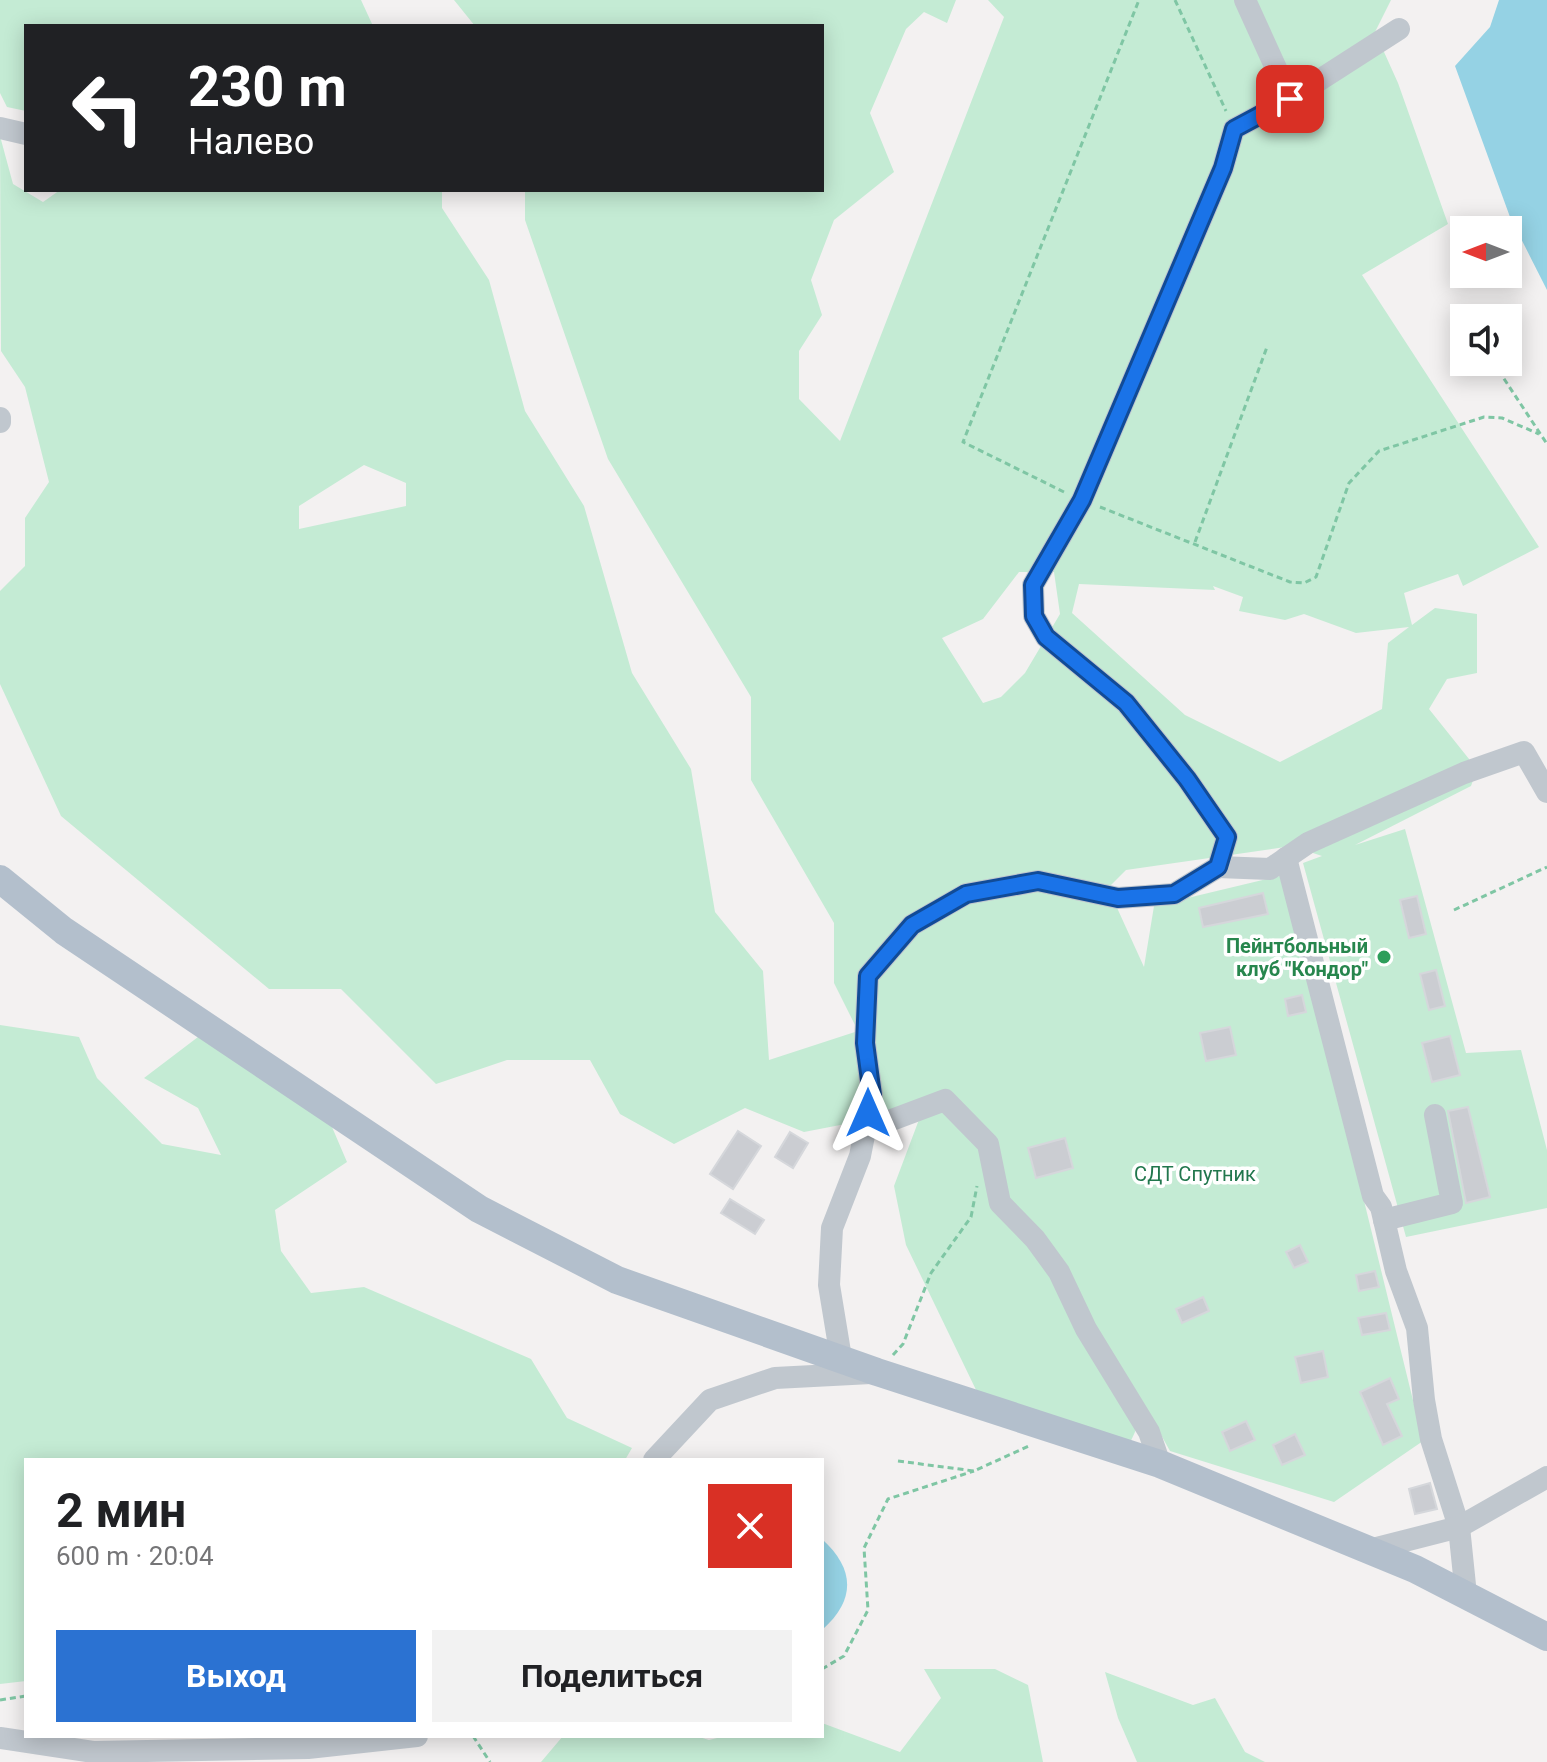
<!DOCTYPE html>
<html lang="ru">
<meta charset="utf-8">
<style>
body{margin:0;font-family:Roboto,sans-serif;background:#f2f2f2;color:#202124;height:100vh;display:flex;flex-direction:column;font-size:30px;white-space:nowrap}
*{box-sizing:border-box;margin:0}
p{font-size:26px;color:#757577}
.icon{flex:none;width:44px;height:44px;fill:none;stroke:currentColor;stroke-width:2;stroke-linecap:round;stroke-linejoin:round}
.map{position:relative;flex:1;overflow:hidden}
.panel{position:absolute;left:24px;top:1458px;width:800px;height:280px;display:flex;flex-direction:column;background:#fff;border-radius:0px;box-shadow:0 4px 20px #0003}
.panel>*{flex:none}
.guide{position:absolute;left:24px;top:24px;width:800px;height:168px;border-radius:0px;box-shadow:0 4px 20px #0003;background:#202124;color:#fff;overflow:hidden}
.needle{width:52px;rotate:270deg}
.tools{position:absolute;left:1450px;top:216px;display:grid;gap:16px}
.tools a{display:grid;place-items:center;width:72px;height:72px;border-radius:0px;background:#fff;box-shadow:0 4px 20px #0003;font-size:40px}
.pin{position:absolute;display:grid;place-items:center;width:68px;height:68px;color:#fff;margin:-34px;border-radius:16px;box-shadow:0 4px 12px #0006}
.me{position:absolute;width:88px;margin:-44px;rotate:0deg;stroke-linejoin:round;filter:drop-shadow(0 0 6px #0008)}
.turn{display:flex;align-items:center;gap:28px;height:168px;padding:0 32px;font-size:36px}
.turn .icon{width:104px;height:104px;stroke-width:2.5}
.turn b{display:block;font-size:56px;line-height:68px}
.round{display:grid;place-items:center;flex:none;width:84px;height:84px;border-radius:0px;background:#f2f2f2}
.headline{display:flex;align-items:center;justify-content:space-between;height:136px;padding:0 32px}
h1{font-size:48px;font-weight:700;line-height:60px}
.button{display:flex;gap:16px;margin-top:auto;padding:16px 32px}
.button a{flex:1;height:92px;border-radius:0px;background:#2b72d2;color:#fff;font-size:32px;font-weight:700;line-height:92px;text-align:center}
.button a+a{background:#f2f2f2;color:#202124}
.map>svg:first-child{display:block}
.green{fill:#c4ebd4;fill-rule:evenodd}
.water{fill:#95d2e4}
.building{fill:#cbcdd2;stroke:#d5d7db;stroke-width:2}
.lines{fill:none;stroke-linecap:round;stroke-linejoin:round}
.path{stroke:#7fc6a4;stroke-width:3;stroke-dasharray:6 4;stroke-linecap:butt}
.minor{stroke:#c0c7ce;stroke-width:22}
.major{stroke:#b3bfcc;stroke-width:28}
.route-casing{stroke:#114b97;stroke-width:20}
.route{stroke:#1a73e8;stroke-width:14}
.leisure-dot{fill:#2e9e5b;stroke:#fff;stroke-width:3}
.labels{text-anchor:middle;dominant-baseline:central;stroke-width:7;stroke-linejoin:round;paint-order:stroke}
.leisure-label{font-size:20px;font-weight:bold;fill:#27864d;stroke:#fff;text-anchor:end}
.park-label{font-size:20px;fill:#21774d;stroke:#fff}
</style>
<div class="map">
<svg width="1547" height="1762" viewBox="0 0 1547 1762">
<rect width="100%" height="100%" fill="#f3f1f1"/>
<g class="green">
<polygon points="0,0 361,0 373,26 26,26 26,111 7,107 0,93"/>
<path d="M 454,0 L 956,0 L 947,23 L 924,12 L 906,29 L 870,113 L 894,172 L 834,220 L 811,280 L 822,315 L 799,351 L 799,399 L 840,441 L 1004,17 L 988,0 L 1391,0 L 1375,32 L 1398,83 L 1448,224 L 1362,275 L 1539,547 L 1463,586 L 1458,574 L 1404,593 L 1412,625 L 1435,608 L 1477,614 L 1477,673 L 1447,679 L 1429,709 L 1477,769 L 1471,786 L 1355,845 L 1405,829 L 1466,1053 L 1521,1050 L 1547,1150 L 1547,1208 L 1406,1237 L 1303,863 L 1322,856 L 1292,846 L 1126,870 L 1108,888 L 1144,967 L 1154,906 L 1284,875 L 1423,1441 L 1334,1502 L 1170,1451 L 1146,1408 L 1129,1445 L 978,1394 L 906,1245 L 894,1186 L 923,1109 L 804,1132 L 745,1108 L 674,1144 L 620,1114 L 590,1060 L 507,1060 L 436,1084 L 341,989 L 269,989 L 61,816 L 0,684 L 0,591 L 25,566 L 25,518 L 49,482 L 25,387 L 1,351 L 0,136 L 13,184 L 43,202 L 60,190 L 442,190 L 442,208 L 489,280 L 525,411 L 584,506 L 632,673 L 691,769 L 715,912 L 763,971 L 769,1060 L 858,1031 L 834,983 L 834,923 L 751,780 L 751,697 L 608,459 L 525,220 L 525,190 L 822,190 L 822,26 L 475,26 ZM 364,465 L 406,483 L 406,506 L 299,529 L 299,506 ZM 1019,572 L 1054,572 L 1060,614 L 1025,673 L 1001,697 L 983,703 L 942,638 L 983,619 ZM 1079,584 L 1215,590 L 1213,586 L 1243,597 L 1239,611 L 1285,620 L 1304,614 L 1356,633 L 1409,627 L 1388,643 L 1382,709 L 1280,762 L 1185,715 L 1072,613 Z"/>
<polygon points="0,1025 79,1037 97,1078 162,1144 221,1155 198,1108 144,1078 198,1037 329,1120 347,1162 275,1210 281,1251 311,1293 364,1287 531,1359 567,1418 632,1448 625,1460 26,1460 26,1681 0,1684"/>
<polygon points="924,1669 995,1669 1028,1685 1043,1762 541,1762 563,1736 696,1736 709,1740 725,1736 822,1736 822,1723 900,1752 941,1698"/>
<polygon points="1105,1672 1193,1705 1215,1698 1245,1752 1265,1762 1137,1762 1118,1718"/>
</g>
<g class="water">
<polygon points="1499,0 1547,0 1547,290 1510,217 1455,66 1490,27"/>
<path d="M 822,1539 C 855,1569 856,1600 822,1630 Z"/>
</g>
<g class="building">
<polygon points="1263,893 1268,914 1203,927 1199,908"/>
<polygon points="1417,896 1426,934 1409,938 1400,900"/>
<polygon points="1436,970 1445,1006 1429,1010 1420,974"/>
<polygon points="1302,995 1306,1012 1288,1016 1285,999"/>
<polygon points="1230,1027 1236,1055 1206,1061 1200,1033"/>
<polygon points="1450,1036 1460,1075 1432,1082 1422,1043"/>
<polygon points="1468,1107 1490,1197 1466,1203 1448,1111"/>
<polygon points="738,1131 761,1146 733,1189 710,1174"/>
<polygon points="790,1132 808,1143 793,1168 775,1157"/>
<polygon points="1065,1138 1073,1168 1036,1178 1028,1148"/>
<polygon points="730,1199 764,1220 755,1234 721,1213"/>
<polygon points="1300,1245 1308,1262 1294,1268 1286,1252"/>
<polygon points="1375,1271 1379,1287 1359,1291 1356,1275"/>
<polygon points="1203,1297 1209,1311 1182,1323 1176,1309"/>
<polygon points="1386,1313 1390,1330 1362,1335 1358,1318"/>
<polygon points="1323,1351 1328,1377 1301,1383 1295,1357"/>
<polygon points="1390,1378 1399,1399 1387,1404 1402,1436 1383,1445 1360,1392"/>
<polygon points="1246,1421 1255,1440 1230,1451 1222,1432"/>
<polygon points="1295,1434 1305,1455 1282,1465 1273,1445"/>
<polygon points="1430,1483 1437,1509 1415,1514 1409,1489"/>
</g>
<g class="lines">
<g class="path">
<polyline points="1175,0 1226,111"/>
<polyline points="1493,362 1547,444"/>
<polyline points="1064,492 963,442 1139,0"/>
<polyline points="1100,507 1290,582 1304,583 1316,577 1349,483 1379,451 1484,417 1502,418 1539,434"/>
<polyline points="1195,542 1267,347"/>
<polyline points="1454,910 1547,867"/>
<polyline points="893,1355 903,1344 931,1273 971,1217 977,1186"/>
<polyline points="898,1461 974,1471 1031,1445"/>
<polyline points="822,1669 844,1656 868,1610 864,1548 888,1499 974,1471"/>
<polyline points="0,1700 26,1696"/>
<polyline points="473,1736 490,1762"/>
</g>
<g class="minor">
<polyline points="1245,0 1290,99"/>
<polyline points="0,128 26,134"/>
<polyline points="0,418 0,422"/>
<polyline points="1286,858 1373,1196 1381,1207 1396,1271 1417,1328 1424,1400 1431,1439 1459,1527 1466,1595"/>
<polyline points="1218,867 1270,869 1308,843 1464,773 1524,752 1547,792"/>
<polyline points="865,1130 945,1100 988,1144 1000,1203 1035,1239 1059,1272 1086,1329 1149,1432 1160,1464"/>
<polyline points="1384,1220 1452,1203 1435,1115"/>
<polyline points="841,1358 829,1285 832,1228 860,1156 872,1095 865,1043 868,976 912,925 966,894 1038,881 1118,898 1174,894 1218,867 1227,837 1187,779 1126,703 1046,637 1034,616 1033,585 1082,500 1223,168 1234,129 1290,99 1399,29"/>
<polyline points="654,1460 710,1400 775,1378 871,1373"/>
<polyline points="1369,1550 1459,1527 1547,1477"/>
<polyline points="0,1738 93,1752 308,1748 417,1736"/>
</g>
<polyline class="major" points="0,879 64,931 479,1209 617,1280 877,1372 1160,1464 1415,1569 1547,1637"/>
</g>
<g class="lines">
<defs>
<polyline id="route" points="868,1113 872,1095 865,1043 868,976 912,925 966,894 1038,881 1118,898 1174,894 1218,867 1227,837 1187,779 1126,703 1046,637 1034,616 1033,585 1082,500 1223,168 1234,129 1290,99"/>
</defs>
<use href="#route" class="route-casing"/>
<use href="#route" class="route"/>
</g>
<circle class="leisure-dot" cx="1384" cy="957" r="8"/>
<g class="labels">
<g class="leisure-label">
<text x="1368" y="946">Пейнтбольный<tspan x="1368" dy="23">клуб "Кондор"</tspan></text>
</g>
<g class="park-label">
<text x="1195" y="1174">СДТ Спутник</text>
</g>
</g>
</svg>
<div class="tools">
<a><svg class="needle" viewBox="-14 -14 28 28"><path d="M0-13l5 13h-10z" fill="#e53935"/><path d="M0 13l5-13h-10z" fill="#757577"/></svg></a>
<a><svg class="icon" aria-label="sound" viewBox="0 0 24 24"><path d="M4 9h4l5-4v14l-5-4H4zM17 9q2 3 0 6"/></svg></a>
</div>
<div class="pin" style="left:1290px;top:99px;background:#d93025"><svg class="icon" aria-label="arrive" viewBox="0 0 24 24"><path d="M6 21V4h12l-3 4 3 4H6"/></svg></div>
<svg class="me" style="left:868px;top:1113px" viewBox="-20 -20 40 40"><path d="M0-17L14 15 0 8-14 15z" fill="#1a73e8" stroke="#fff" stroke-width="4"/></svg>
<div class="guide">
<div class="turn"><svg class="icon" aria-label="left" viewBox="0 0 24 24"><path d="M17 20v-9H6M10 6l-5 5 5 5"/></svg><div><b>230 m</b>Налево</div></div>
</div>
<section class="panel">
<div class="headline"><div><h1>2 мин</h1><p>600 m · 20:04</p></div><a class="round" style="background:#d93025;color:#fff"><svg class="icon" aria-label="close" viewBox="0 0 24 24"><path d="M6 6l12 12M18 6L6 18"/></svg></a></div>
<div class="button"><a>Выход</a><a>Поделиться</a></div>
</section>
</div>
